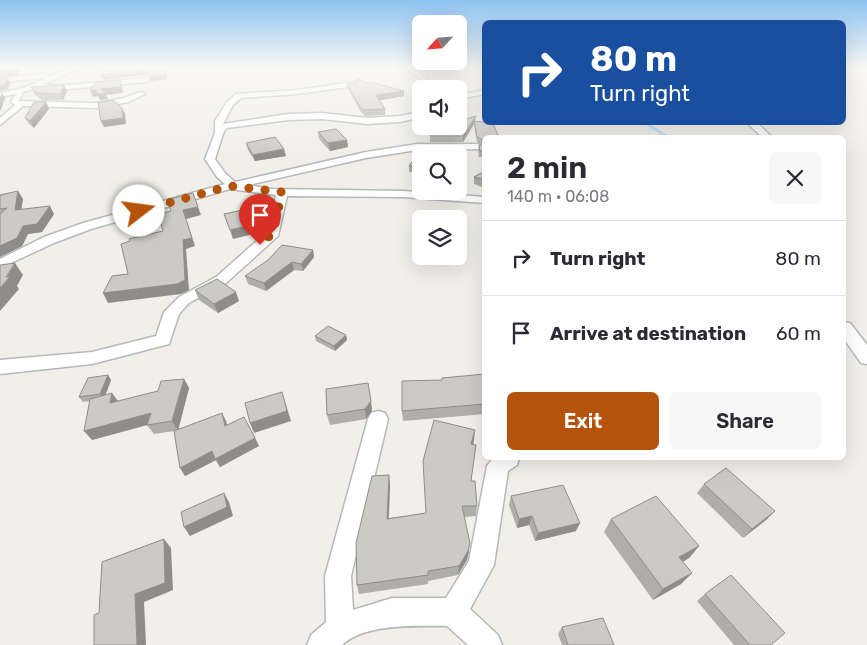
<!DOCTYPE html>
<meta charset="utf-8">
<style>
body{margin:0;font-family:Rubik,sans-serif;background:#f7f7f7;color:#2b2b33;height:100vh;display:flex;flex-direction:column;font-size:19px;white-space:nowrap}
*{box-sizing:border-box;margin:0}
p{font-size:16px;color:#7c7c81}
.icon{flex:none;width:28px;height:28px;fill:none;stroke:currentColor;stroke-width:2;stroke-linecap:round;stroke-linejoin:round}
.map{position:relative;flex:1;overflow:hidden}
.drawer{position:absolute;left:482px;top:135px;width:364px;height:325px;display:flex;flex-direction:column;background:#fff;border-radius:8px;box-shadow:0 5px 20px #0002}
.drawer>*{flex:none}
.hud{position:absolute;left:482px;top:20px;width:364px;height:105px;border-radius:8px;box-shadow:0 5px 20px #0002;background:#1a4fa0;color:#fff;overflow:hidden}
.needle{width:32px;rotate:244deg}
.buttons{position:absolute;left:412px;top:15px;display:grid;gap:10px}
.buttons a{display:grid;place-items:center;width:55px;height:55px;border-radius:8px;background:#fff;box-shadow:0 5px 20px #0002;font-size:25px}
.pin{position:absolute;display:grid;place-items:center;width:42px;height:42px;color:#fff;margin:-51px -21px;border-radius:50% 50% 50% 0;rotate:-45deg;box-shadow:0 0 5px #0007}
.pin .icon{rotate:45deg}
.me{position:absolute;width:55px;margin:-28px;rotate:75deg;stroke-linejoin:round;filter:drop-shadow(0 0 4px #0008)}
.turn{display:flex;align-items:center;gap:18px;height:105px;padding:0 25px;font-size:22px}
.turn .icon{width:65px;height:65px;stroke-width:2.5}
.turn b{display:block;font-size:35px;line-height:42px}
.round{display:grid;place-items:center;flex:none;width:52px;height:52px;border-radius:8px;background:#f7f7f7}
.headline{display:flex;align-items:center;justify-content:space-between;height:85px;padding:0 25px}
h1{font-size:30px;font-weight:600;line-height:38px}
.action{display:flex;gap:10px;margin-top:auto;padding:10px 25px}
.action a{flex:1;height:58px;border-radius:8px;background:#b45309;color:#fff;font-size:20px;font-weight:600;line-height:58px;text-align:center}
.action a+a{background:#f7f7f7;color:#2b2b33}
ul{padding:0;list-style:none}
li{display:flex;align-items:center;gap:15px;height:75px;padding:0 25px;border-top:1px solid #e1e1e2}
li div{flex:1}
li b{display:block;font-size:19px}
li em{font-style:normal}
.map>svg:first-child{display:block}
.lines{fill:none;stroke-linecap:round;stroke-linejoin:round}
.stream-far1{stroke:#aadaff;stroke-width:2.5}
.stream{stroke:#aadaff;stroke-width:3}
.street-casing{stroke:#b5b8bc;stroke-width:3}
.street{fill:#fff;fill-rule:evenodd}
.wall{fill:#afaea9}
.shaded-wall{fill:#8f8d8a}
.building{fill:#cccac5;stroke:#8f8d8a}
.route{stroke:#b45309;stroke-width:9;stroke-dasharray:0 16.2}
</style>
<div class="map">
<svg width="867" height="645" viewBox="0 0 867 645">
<rect width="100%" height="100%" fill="#f1efe8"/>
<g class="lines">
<polyline class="stream-far1" points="464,67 485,80"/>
<polyline class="stream" points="644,122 669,138"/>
<defs>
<g id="street">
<polygon points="72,67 82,67 43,85 69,85 146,78 150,80 146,82 69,89 34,89 23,92 19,101 96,103 124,98 141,92 145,94 129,102 96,108 23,106 0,125 0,118 15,105 11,102 16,94 0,97 0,93 26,87 46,78 0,82 0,78 46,74 49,77"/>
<polygon points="403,67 411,67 425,77 427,81 437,89 428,89 420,84 420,79"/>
<polygon points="353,82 356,82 356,86 297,94 241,98 233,105 223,124 288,114 322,113 367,118 400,116 421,112 421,117 400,122 367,124 322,119 288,120 227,128 224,131 215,159 225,173 235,182 366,152 417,144 477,144 480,145 480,149 417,150 366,158 248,185 272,189 403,191 485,197 485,203 403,197 287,196 278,236 226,283 189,303 179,314 169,344 92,364 0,374 0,360 92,352 156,336 164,312 179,297 216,277 267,232 276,195 230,189 91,229 54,243 0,268 0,259 44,237 83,223 225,184 217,177 205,159 215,133 215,121 227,102 236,94 297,90"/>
<polygon points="485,90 485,94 459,99 459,95"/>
<polygon points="746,122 756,122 773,138 763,138"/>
<polygon points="844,322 850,323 867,345 867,364 861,363 844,339"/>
<path d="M 378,411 L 385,413 L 388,419 L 351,576 L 353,610 L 392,598 L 446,598 L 469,561 L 487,466 L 493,458 L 519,458 L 517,465 L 508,471 L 494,565 L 470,609 L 498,635 L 502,645 L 468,645 L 447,626 C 417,626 366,623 342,645 L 307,645 L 311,635 L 326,622 L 325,576 L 368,419 L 371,413 Z"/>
</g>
</defs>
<use href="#street" class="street-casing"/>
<use href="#street" class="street"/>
</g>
<g class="wall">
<polygon points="367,83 404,91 404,96 379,100 385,109 385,115 365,116 361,112 348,89 347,84"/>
<polygon points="64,85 67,91 63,100 42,100 34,94 31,87"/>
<polygon points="46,102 49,109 34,128 29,124 25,118"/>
<polygon points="475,121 485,138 485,157 479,157 478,151 479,145 481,145 477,142 474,124 463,142 430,142 430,136"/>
<polygon points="318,132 347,140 348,147 330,151 319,139"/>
<polygon points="246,143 286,156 255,161 248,150"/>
<polygon points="423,146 457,146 457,151 455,154 421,154 421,172 409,172 409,166"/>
<polygon points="485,171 485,188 474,184 474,177"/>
<polygon points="0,195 23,199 21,209 54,214 42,232 28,234 22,246 0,257"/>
<polygon points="313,250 314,257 303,271 294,270 266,291 248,284 245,276"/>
<polygon points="195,290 239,301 218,313 199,300"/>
<polygon points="346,335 347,340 335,351 316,341 315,336"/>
<polygon points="485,374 485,414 403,421 402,411 442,380"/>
<polygon points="108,375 111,380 105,395 112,393 118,401 158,391 184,379 189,388 178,429 226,421 227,425 255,438 259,446 220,467 216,460 185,476 180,468 174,431 154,434 147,425 92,440 90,401 83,402 79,397"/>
<polygon points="368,383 372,411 366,419 330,425 327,415"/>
<polygon points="475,430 473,444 476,445 471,481 477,506 476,516 464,517 469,553 467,560 458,575 428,581 428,584 359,594 357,585 389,475 390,486 389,518 426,513"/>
<polygon points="704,484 775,511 766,520 743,538 697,493"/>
<polygon points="511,496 576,531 535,541 529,525 517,528 509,505"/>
<polygon points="611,519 699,546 689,558 683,562 692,573 681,584 653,600 604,532"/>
<polygon points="705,594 771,645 734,645 697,601"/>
<polygon points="562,627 614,645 562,645 558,634"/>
</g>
<g class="shaded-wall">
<polygon points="16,67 22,67 17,75 0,77 0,71"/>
<polygon points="164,67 166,67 167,79 151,81 150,76"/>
<polygon points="148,69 150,74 104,80 101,75"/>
<polygon points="8,78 11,83 8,89 0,91 0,86"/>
<polygon points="120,80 122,86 123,93 106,95 108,99 100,100 98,96 93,97 90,90 101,89"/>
<polygon points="64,85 67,91 63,100 60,94"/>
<polygon points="404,91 404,96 376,101 376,95"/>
<polygon points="2,93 5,98 0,112 0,98"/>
<polygon points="46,102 49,109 34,128 30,121"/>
<polygon points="122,108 125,114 126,124 104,127 101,121"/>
<polygon points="476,116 475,121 474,121 474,124 463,142 463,136"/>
<polygon points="347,140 348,147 330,151 328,143"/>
<polygon points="457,146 457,151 455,154 452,154"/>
<polygon points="284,149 286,156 255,161 253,155"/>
<polygon points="18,191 23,199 20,217 15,210"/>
<polygon points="50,206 54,214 42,232 28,234 22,246 0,257 0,246 23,226"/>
<polygon points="198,207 201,215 186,219 195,246 186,249 189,290 181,294 108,303 103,293 183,240 183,210"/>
<polygon points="255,224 257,233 233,239 230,230"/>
<polygon points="313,250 314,257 303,271 301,264"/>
<polygon points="292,262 294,270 266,291 264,283"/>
<polygon points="15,263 23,275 17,286 19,289 0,311 0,288"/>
<polygon points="236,292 239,301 218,313 214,304"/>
<polygon points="346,335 347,340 335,351 334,346"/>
<polygon points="108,375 111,380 104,399 100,394"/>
<polygon points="184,379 189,388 178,431 172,421"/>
<polygon points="282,392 291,421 254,433 250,423"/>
<polygon points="112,393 119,403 110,403"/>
<polygon points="371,401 372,411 366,419 365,409"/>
<polygon points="151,413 147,425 92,440 84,431"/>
<polygon points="222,413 226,421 229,434 225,426"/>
<polygon points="475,430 474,441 470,455 471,444"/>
<polygon points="255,438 259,446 220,467 216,460 185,476 180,468 212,451"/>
<polygon points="389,475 390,486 388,529 387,519"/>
<polygon points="224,493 229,502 233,516 190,536 184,527"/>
<polygon points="775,511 766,520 743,538 752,529"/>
<polygon points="532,516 529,525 517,528 519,519"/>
<polygon points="580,523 576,531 535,541 538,533"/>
<polygon points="164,539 171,548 173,590 144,602 146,645 137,645 135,594"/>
<polygon points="470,543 467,560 458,575 459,566"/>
<polygon points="699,546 689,558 669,569 679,557"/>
<polygon points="692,573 681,584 653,600 663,589"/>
</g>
<g class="building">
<polygon points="0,67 16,67 14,70 0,71"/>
<polygon points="107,67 164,67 165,74 150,76 148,69 101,75"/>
<polygon points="0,78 8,78 5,84 0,86"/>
<polygon points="357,79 367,83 371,82 404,91 376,95 385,109 364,110 360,107 347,84 356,83"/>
<polygon points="120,80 121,87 101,89 105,93 97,94 96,90 90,90 95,82"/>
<polygon points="64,85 60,94 38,93 31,87"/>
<polygon points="113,100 122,108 123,118 101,121 98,103"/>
<polygon points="34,102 46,102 30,121 25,118"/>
<polygon points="476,116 463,136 430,136 436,128 441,126 459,126 459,121"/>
<polygon points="474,121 493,123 499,138 485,138 485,151 480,151 479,145 482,145 482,139 477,137"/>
<polygon points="336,129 347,140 328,143 318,132"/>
<polygon points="275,137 284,149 253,155 246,143"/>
<polygon points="423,146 457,146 452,154 421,154 421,167 409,166"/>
<polygon points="485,171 485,180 474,177"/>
<polygon points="18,191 15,210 50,206 37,224 23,226 17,238 0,246 0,214 7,208 0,209 0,195"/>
<polygon points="193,193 198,207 183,210 192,238 183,240 185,280 177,284 103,293 112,276 128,274 121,244 130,241 129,239 163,231 158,214 171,211 167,200"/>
<polygon points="247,209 255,224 230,230 224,214"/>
<polygon points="282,245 313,250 301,264 292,262 264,283 245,276 268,260"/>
<polygon points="15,263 6,277 10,277 0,288 0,265"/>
<polygon points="217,279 236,292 214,304 195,290"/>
<polygon points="328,326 346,335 334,346 315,336"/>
<polygon points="485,374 485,404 402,411 402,381 442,380 442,378"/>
<polygon points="108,375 100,394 79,397 88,378"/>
<polygon points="184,379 172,421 147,425 151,413 84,431 90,399 112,393 110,403 158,391 161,381"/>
<polygon points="368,383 371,401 365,409 327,415 326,389"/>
<polygon points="282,392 287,411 250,423 245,403"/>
<polygon points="222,413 225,426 244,417 255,438 215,459 212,451 180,468 174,431"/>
<polygon points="434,420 475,430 471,444 476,445 471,481 475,481 477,506 462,506 470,543 468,551 459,566 428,571 428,575 357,585 356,543 372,476 389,475 387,519 426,513 423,461"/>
<polygon points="726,468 775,511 752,529 704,484"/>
<polygon points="563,485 580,523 538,533 532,516 519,519 511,496"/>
<polygon points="224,493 227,507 184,527 181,512"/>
<polygon points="656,496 699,546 679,557 692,573 663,589 611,519"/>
<polygon points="164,539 165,583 135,594 137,645 94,645 94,615 99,613 102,562"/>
<polygon points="731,575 785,633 771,645 750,645 705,594"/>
<polygon points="603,618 614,645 568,645 562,627"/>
</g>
<linearGradient id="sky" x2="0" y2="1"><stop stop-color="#8fc3f1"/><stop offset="0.43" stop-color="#f9f8f5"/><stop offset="1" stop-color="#f9f8f5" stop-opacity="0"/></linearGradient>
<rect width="867" height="157" fill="url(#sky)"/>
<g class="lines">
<polyline class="route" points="139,211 230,186 282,192 273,233 260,245"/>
</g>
</svg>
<div class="buttons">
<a><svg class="needle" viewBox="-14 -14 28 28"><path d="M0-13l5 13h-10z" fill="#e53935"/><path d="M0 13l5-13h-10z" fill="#7c7c81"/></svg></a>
<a><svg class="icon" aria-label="sound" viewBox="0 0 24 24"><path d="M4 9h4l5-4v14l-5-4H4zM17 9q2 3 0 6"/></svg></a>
<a><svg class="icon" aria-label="search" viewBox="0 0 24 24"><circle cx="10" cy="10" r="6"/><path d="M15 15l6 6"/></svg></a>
<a><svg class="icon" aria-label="layers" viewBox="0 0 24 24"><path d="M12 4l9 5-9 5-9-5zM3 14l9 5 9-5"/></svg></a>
</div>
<div class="pin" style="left:260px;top:245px;background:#d93025"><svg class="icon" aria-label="arrive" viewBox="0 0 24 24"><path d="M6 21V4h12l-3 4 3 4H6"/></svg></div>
<svg class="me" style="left:139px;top:211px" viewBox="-20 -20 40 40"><circle r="19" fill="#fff"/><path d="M0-13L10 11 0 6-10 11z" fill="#b45309"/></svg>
<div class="hud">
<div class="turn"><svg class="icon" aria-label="right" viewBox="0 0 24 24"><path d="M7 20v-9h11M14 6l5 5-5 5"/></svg><div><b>80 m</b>Turn right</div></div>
</div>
<section class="drawer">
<div class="headline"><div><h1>2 min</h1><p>140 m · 06:08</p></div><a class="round"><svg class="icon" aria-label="close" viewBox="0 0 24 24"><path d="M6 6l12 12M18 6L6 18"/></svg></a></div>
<ul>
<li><svg class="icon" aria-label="right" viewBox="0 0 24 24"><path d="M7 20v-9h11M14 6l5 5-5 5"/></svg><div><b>Turn right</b></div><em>80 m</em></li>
<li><svg class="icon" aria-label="arrive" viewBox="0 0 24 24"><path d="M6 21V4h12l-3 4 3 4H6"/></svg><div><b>Arrive at destination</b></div><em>60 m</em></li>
</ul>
<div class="action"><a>Exit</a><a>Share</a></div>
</section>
</div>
